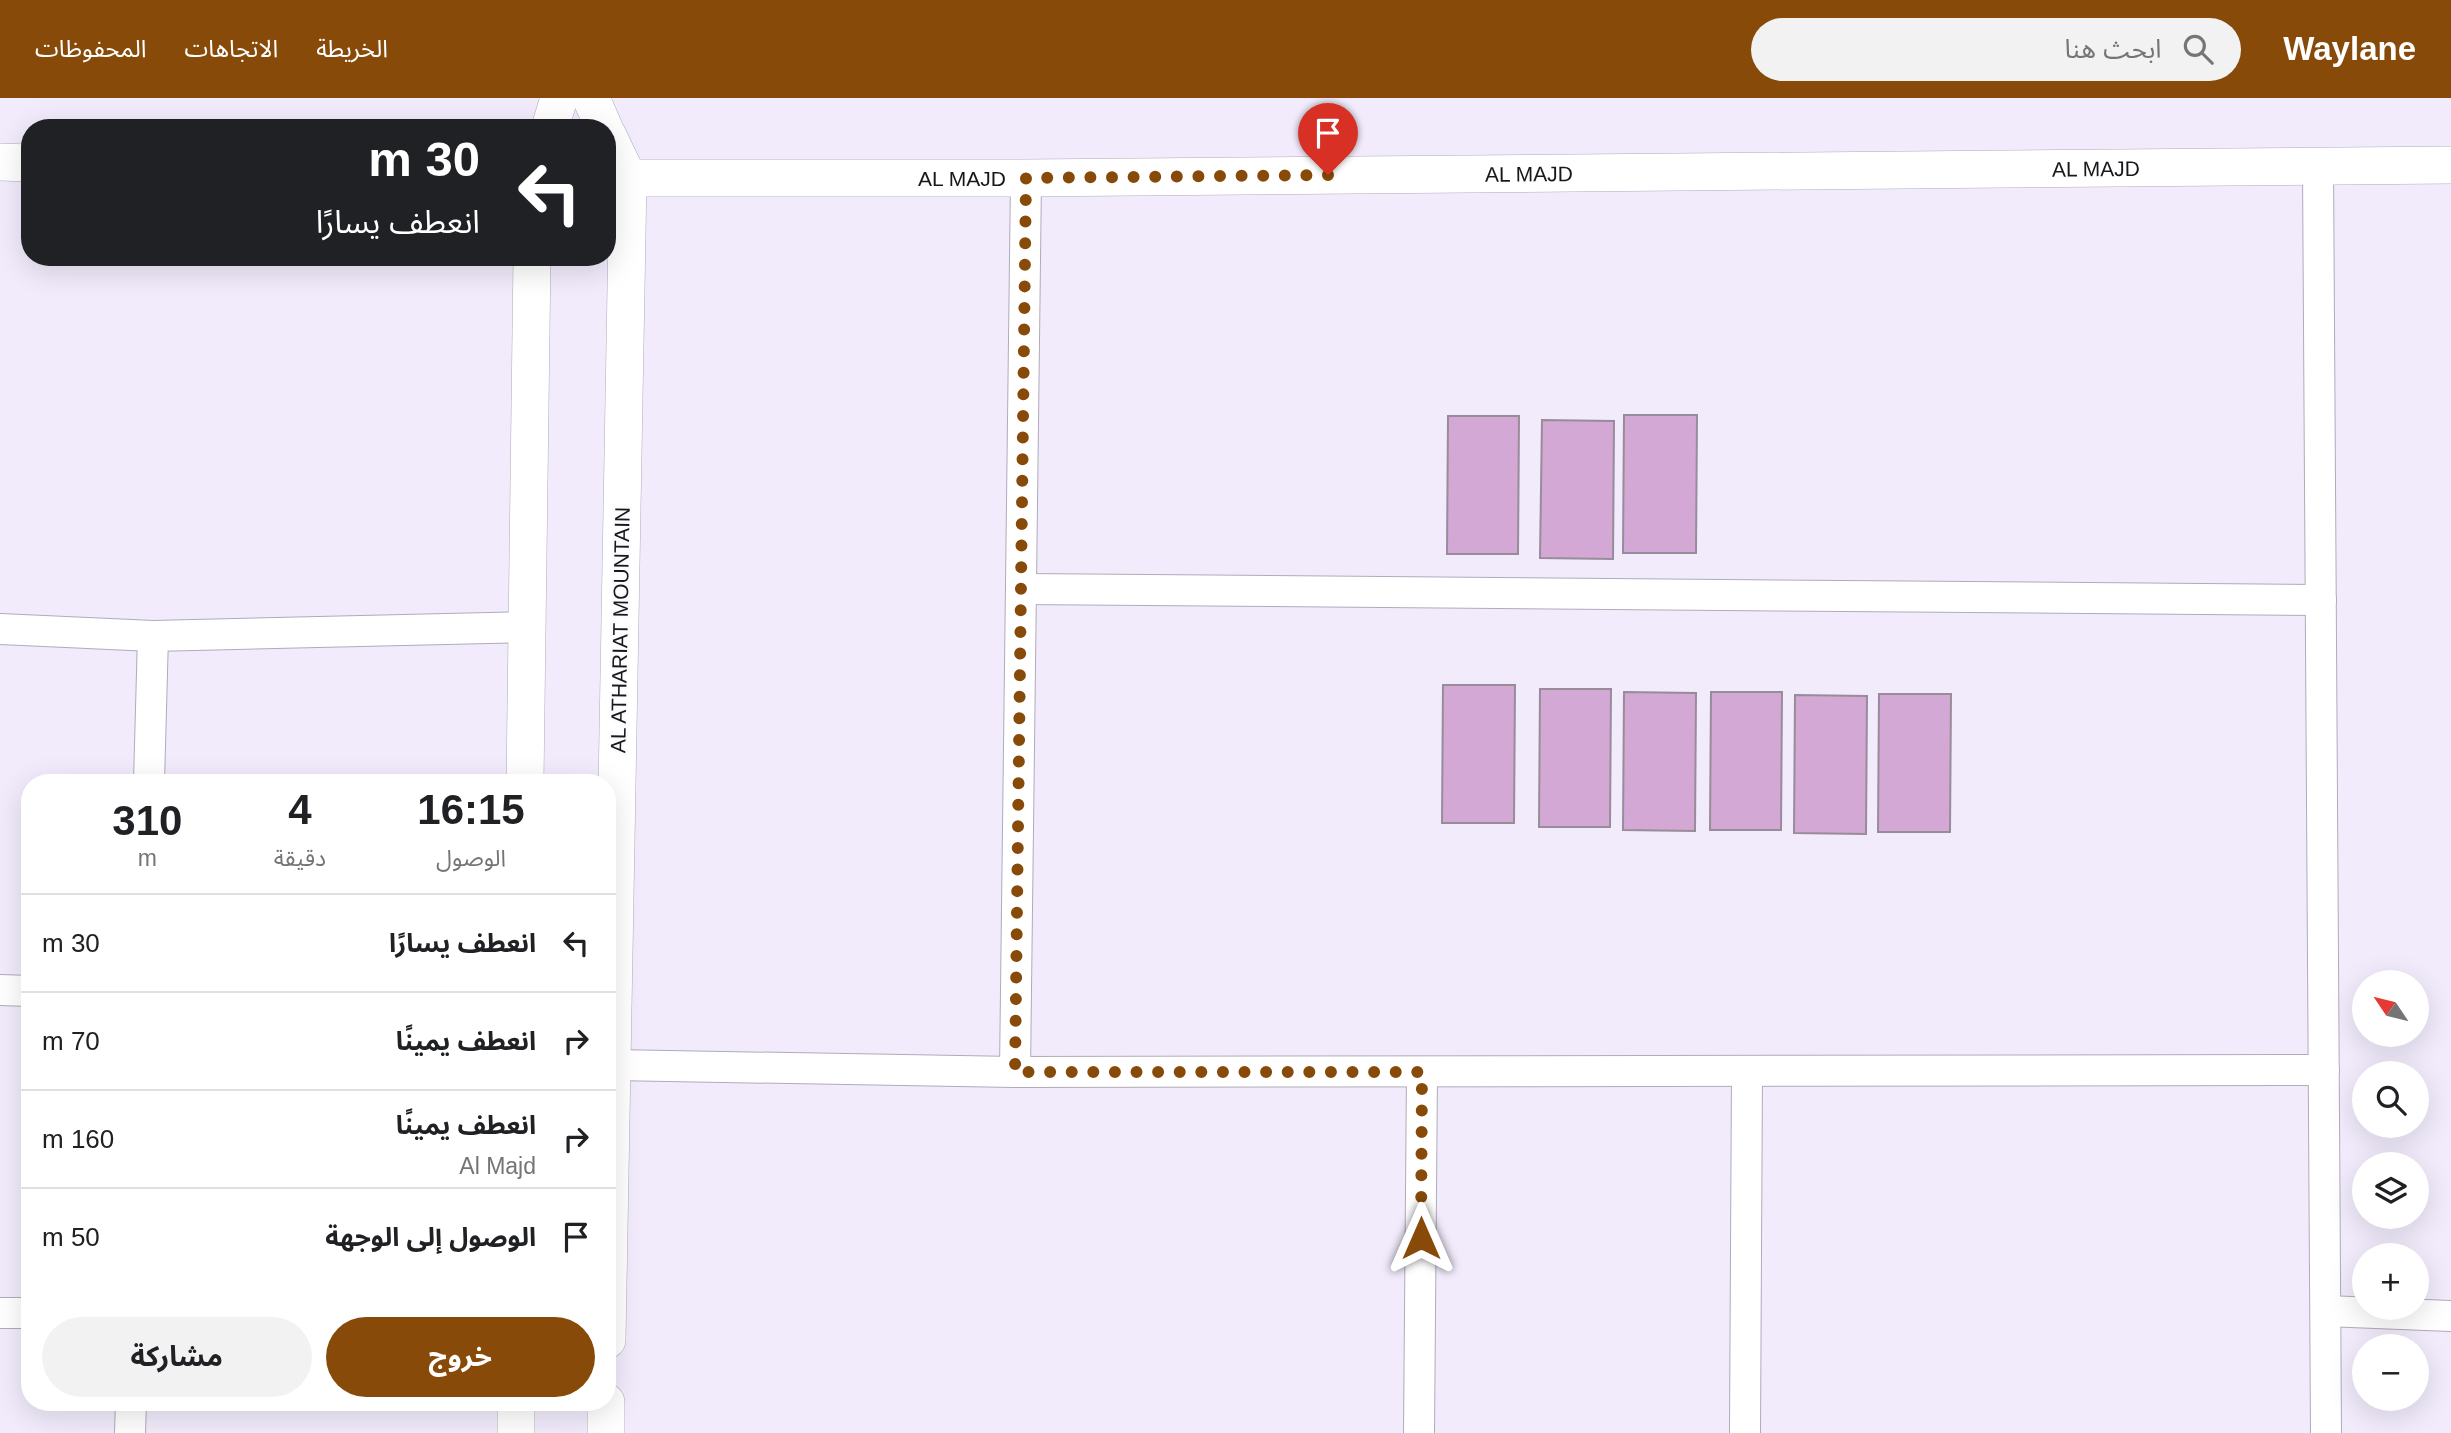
<!DOCTYPE html>
<html lang="ar">
<meta charset="utf-8">
<style>
body{margin:0;font-family:Helvetica,"Noto Sans Arabic",sans-serif;background:#f2f2f2;color:#202124;direction:rtl;height:100vh;display:flex;flex-direction:column;font-size:26px;white-space:nowrap}
*{box-sizing:border-box;margin:0}
p{font-size:23px;color:#757577}
.icon{flex:none;width:38px;height:38px;fill:none;stroke:currentColor;stroke-width:2;stroke-linecap:round;stroke-linejoin:round}
.map{position:relative;flex:1;overflow:hidden;direction:ltr}
.details{position:absolute;left:21px;top:676px;width:595px;height:637px;display:flex;flex-direction:column;background:#fff;border-radius:28px;box-shadow:0 7px 28px #0002;direction:rtl}
.details>*{flex:none}
.banner{position:absolute;left:21px;top:21px;width:595px;height:147px;border-radius:28px;box-shadow:0 7px 28px #0002;direction:rtl;background:#202124;color:#fff;overflow:hidden}
.needle{width:46px;rotate:305deg}
.tools{position:absolute;left:2352px;top:872px;display:grid;gap:14px}
.tools a{display:grid;place-items:center;width:77px;height:77px;border-radius:50%;background:#fff;box-shadow:0 7px 28px #0002;font-size:35px}
.pin{position:absolute;display:grid;place-items:center;width:60px;height:60px;color:#fff;margin:-72px -30px;border-radius:50% 50% 50% 0;rotate:-45deg;box-shadow:0 0 7px #0007}
.pin .icon{rotate:45deg}
.me{position:absolute;width:77px;margin:-38px;rotate:0deg;stroke-linejoin:round;filter:drop-shadow(0 0 5px #0008)}
.turn{display:flex;align-items:center;gap:24px;height:147px;padding:0 21px;font-size:32px}
.turn .icon{width:91px;height:91px;stroke-width:2.5}
.turn b{display:block;font-size:49px;line-height:60px}
.eta{display:flex;justify-content:space-evenly;align-items:center;height:119px;text-align:center}
.eta b{font-size:42px;font-weight:700;line-height:49px}
.button{display:flex;gap:14px;margin-top:auto;padding:14px 21px}
.button a{flex:1;height:80px;border-radius:42px;background:#874a08;color:#fff;font-size:28px;font-weight:700;line-height:80px;text-align:center}
.button a+a{background:#f2f2f2;color:#202124}
ul{padding:0;list-style:none}
li{display:flex;align-items:center;gap:21px;height:98px;padding:0 21px;border-top:2px solid #e0e0e0}
li div{flex:1}
li b{display:block;font-size:26px}
li em{font-style:normal}
header{display:flex;align-items:center;gap:42px;box-sizing:border-box;height:98px;padding:0 35px;background:#874a08;color:#fff}
header strong{font-size:33px}
nav{display:flex;gap:38px;margin-inline-start:auto;font-size:24px}
.search{width:490px;height:63px;background:#f2f2f2;display:flex;align-items:center;gap:18px;box-sizing:border-box;padding:0 24px;border-radius:38px;color:#757577;font-size:26px}
.map>svg:first-child{display:block}
.building{fill:#d4a8d5;stroke:#988c98;stroke-width:2}
.lines{fill:none;stroke-linecap:round;stroke-linejoin:round}
.minor-casing{stroke:#b0abba;stroke-width:32}
.tertiary-casing{stroke:#b0abba;stroke-width:38}
.minor{stroke:#fff;stroke-width:30}
.tertiary{stroke:#fff;stroke-width:37}
.route{stroke:#874a08;stroke-width:12;stroke-dasharray:0 21.6}
.labels{text-anchor:middle;dominant-baseline:central;stroke-width:6;stroke-linejoin:round;paint-order:stroke}
.street-label{font-size:21px;fill:#19171c;stroke:#fcfbfe}
</style>
<header>
<strong>Waylane</strong>
<div class="search"><svg class="icon" aria-label="search" viewBox="0 0 24 24"><circle cx="10" cy="10" r="6"/><path d="M15 15l6 6"/></svg>ابحث هنا</div>
<nav><a>الخريطة</a><a>الاتجاهات</a><a>المحفوظات</a></nav>
</header>
<div class="map">
<svg width="2451" height="1335" viewBox="0 0 2451 1335">
<rect width="100%" height="100%" fill="#f1ebfb"/>
<g class="building">
<polygon points="1624,317 1697,317 1696,455 1623,455"/>
<polygon points="1448,318 1519,318 1518,456 1447,456"/>
<polygon points="1542,322 1614,323 1613,461 1540,460"/>
<polygon points="1443,587 1515,587 1514,725 1442,725"/>
<polygon points="1540,591 1611,591 1610,729 1539,729"/>
<polygon points="1624,594 1696,595 1695,733 1623,732"/>
<polygon points="1711,594 1782,594 1781,732 1710,732"/>
<polygon points="1879,596 1951,596 1950,734 1878,734"/>
<polygon points="1795,597 1867,598 1866,736 1794,735"/>
</g>
<g class="lines">
<defs>
<g id="minor">
<polyline points="2318,69 2326,1335"/>
<polyline points="1021,491 2321,502"/>
<polyline points="0,531 153,538 527,529"/>
<polyline points="149,684 153,538"/>
<polyline points="0,892 30,893"/>
<polyline points="612,967 1015,974 2324,972"/>
<polyline points="1015,974 1026,80"/>
<polyline points="2326,1213 2451,1218"/>
<polyline points="0,1215 30,1215"/>
<polyline points="130,1335 131,1304"/>
<polyline points="1419,1335 1422,974"/>
<polyline points="1745,1335 1747,973"/>
</g>
<g id="tertiary">
<polyline points="591,0 604,30"/>
<polyline points="550,30 559,0"/>
<polyline points="607,36 628,80 607,1242"/>
<polyline points="0,64 30,65"/>
<path id="s1" d="M 607,80 L 1026,80 L 2451,67"/>
<polyline points="525,684 532,159"/>
<polyline points="516,1335 516,1304"/>
<polyline points="606,1335 606,1304"/>
</g>
</defs>
<use href="#minor" class="minor-casing"/>
<use href="#tertiary" class="tertiary-casing"/>
<use href="#minor" class="minor"/>
<use href="#tertiary" class="tertiary"/>
</g>
<g class="lines">
<polyline class="route" points="1328,77 1026,80 1015,974 1422,974 1421,1140"/>
</g>
<g class="labels">
<g class="street-label">
<text stroke="none"><textPath href="#s1" startOffset="1489">AL MAJD</textPath></text>
<text stroke="none"><textPath href="#s1" startOffset="922">AL MAJD</textPath></text>
<text stroke="none"><textPath href="#s1" startOffset="355">AL MAJD</textPath></text>
<text transform="translate(620 532) rotate(-89)">AL ATHARIAT MOUNTAIN</text>
</g>
</g>
</svg>
<div class="tools">
<a><svg class="needle" viewBox="-14 -14 28 28"><path d="M0-13l5 13h-10z" fill="#e53935"/><path d="M0 13l5-13h-10z" fill="#757577"/></svg></a>
<a><svg class="icon" aria-label="search" viewBox="0 0 24 24"><circle cx="10" cy="10" r="6"/><path d="M15 15l6 6"/></svg></a>
<a><svg class="icon" aria-label="layers" viewBox="0 0 24 24"><path d="M12 4l9 5-9 5-9-5zM3 14l9 5 9-5"/></svg></a>
<a>+</a>
<a>−</a>
</div>
<div class="pin" style="left:1328px;top:77px;background:#d93025"><svg class="icon" aria-label="arrive" viewBox="0 0 24 24"><path d="M6 21V4h12l-3 4 3 4H6"/></svg></div>
<svg class="me" style="left:1421px;top:1140px" viewBox="-20 -20 40 40"><path d="M0-17L14 15 0 8-14 15z" fill="#874a08" stroke="#fff" stroke-width="4"/></svg>
<div class="banner">
<div class="turn"><svg class="icon" aria-label="left" viewBox="0 0 24 24"><path d="M17 20v-9H6M10 6l-5 5 5 5"/></svg><div><b>30 m</b>انعطف يسارًا</div></div>
</div>
<section class="details">
<div class="eta">
<div><b>16:15</b><p>الوصول</p></div>
<div><b>4</b><p>دقيقة</p></div>
<div><b>310</b><p>m</p></div>
</div>
<ul>
<li><svg class="icon" aria-label="left" viewBox="0 0 24 24"><path d="M17 20v-9H6M10 6l-5 5 5 5"/></svg><div><b>انعطف يسارًا</b></div><em>30 m</em></li>
<li><svg class="icon" aria-label="right" viewBox="0 0 24 24"><path d="M7 20v-9h11M14 6l5 5-5 5"/></svg><div><b>انعطف يمينًا</b></div><em>70 m</em></li>
<li><svg class="icon" aria-label="right" viewBox="0 0 24 24"><path d="M7 20v-9h11M14 6l5 5-5 5"/></svg><div><b>انعطف يمينًا</b><p>Al Majd</p></div><em>160 m</em></li>
<li><svg class="icon" aria-label="arrive" viewBox="0 0 24 24"><path d="M6 21V4h12l-3 4 3 4H6"/></svg><div><b>الوصول إلى الوجهة</b></div><em>50 m</em></li>
</ul>
<div class="button"><a>خروج</a><a>مشاركة</a></div>
</section>
</div>
